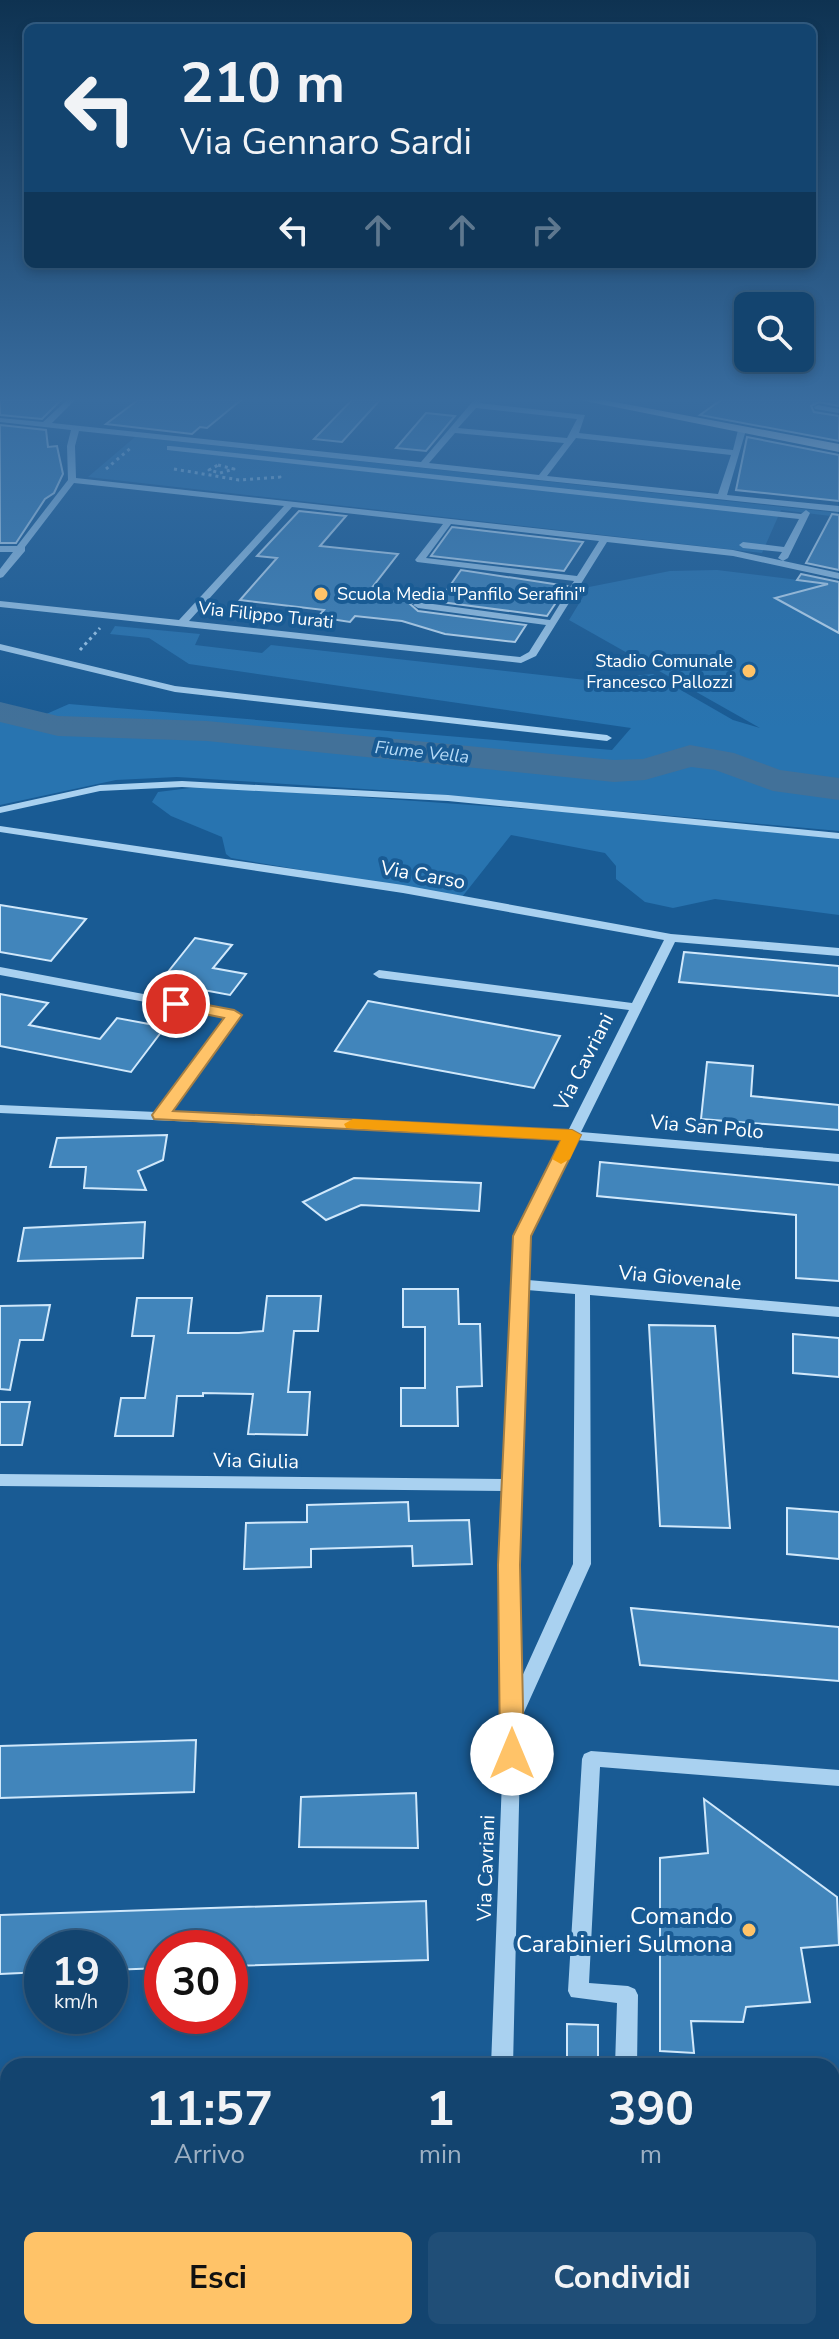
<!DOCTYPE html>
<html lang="it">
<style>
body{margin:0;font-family:"Nunito Sans",sans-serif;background:#204e77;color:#f1f3f6;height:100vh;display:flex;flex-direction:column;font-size:30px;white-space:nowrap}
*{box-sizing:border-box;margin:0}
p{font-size:26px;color:#9db0c3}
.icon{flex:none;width:44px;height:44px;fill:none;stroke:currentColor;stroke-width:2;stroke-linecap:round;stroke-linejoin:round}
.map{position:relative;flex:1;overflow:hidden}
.side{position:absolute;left:0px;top:2058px;width:840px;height:282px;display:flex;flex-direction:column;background:#13446f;border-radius:24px 24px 0 0;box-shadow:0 4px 12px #0003,0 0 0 2px #325c82}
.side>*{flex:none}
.banner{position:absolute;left:24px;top:24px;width:792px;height:244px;border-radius:12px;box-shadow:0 4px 12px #0003,0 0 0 2px #325c82;background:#13446f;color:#f1f3f6;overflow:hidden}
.controls{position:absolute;left:734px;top:292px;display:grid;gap:16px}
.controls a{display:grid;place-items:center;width:80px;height:80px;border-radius:12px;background:#13446f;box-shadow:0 4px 12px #0003,0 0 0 2px #325c82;font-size:40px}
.speed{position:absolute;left:24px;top:1930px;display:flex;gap:16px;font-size:40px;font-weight:700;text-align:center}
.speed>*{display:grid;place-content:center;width:104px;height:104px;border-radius:50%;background:#13446f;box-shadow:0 4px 12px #0003,0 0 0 2px #325c82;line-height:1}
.speed small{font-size:20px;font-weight:400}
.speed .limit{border:12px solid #d22;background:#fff;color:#111}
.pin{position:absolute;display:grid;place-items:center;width:68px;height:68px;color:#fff;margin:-34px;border:4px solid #fff;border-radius:50%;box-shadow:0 2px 8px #0007}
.me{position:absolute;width:88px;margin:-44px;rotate:0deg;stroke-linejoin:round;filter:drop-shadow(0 0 6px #0008)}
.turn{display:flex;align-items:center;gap:28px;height:168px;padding:0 24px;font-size:36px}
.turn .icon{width:104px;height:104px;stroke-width:2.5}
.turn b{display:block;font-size:56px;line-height:68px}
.lanes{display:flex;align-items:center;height:76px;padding:0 24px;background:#0003;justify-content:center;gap:40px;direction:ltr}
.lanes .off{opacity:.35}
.eta{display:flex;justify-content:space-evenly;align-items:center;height:136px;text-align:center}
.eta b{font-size:48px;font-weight:700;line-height:56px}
.primary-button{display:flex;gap:16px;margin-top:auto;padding:16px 24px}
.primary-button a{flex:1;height:92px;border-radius:12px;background:#ffc368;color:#111;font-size:32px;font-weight:700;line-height:92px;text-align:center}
.primary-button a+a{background:#204e77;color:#f1f3f6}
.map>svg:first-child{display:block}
.green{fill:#2874b0}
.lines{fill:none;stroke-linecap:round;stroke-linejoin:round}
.river{fill:#427199;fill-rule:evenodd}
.building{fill:#4185bb;stroke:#d0e8fb;stroke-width:2}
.path{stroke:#a9d1f0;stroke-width:3;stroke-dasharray:3 4;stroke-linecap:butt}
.minor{fill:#a9d1f0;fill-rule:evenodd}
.major{fill:#f2f9ff;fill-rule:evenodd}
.route{fill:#ffc368;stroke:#a67f44;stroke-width:2}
.slow{fill:#f59e0b}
.poi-dot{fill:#ffc368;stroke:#195b94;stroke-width:3}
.labels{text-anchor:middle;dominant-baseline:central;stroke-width:8;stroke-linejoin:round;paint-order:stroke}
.far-poi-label{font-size:18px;fill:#fff;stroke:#195b94;text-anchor:start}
.far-street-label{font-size:18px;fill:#fff;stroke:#195b94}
.far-water-label{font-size:18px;font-style:italic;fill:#b5daf7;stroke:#195b94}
.street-label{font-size:20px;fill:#fff;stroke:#195b94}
.near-poi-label{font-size:24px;fill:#fff;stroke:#195b94;text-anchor:end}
</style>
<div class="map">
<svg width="839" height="2339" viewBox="0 0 839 2339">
<rect width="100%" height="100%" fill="#195b94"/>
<g class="green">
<polygon points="135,437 839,513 839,530 831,516 781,510 762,553 88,477"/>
<polygon points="717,570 839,585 839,831 395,791 177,777 116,780 0,805 0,715 44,715 69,704 612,750 631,728 189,664 149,638 110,634 115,626 200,634 195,645 262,653 271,645 586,680 653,674 733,720 760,728 569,620 589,587 670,571"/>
<polygon points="206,786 679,820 839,837 839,915 715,899 673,908 645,902 616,879 616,866 605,853 511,835 462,897 231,858 226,854 222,837 171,816 152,802 158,792"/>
</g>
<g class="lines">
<polygon class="river" points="0,702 58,716 207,721 614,760 643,759 690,745 734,753 780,770 839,778 839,800 773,791 715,770 691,767 645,780 614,782 207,741 58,736 0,722"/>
</g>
<g class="building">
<polygon points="0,400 61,400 42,419 0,415"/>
<polygon points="138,400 241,400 207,428 200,427 192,434 106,424"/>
<polygon points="352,400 380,400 342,442 314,439"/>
<polygon points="721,400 839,400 839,406 819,402 811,406 814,412 839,416 839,441 700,415"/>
<polygon points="426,413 455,416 426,451 396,448"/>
<polygon points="0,425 46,430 48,447 57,446 63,474 54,493 45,499 16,543 0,543"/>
<polygon points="747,437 839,455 839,501 736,490"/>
<polygon points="299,511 346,516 320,546 398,554 371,589 442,597 461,570 567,586 547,616 418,599 410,604 418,611 526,625 515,642 445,634 402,621 355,616 350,622 318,617 324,610 240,600 277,558 257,556"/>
<polygon points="832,514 839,515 839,570 806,563"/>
<polygon points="452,527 583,542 564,571 431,556"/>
<polygon points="801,574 839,582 839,633 775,598 828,584 797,580"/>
<polygon points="0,905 86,919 51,961 0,952"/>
<polygon points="195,938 232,945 213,968 246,974 230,995 160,982"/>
<polygon points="684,952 839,966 839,996 679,982"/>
<polygon points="0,994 48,1003 29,1025 100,1039 117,1018 165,1027 131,1072 0,1046"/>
<polygon points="368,1001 560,1036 534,1088 335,1051"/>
<polygon points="707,1062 753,1066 751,1096 839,1105 839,1130 701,1119"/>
<polygon points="167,1135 163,1160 138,1171 146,1190 84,1188 86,1167 50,1167 57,1138"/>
<polygon points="600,1162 839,1185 839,1281 796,1278 796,1215 597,1196"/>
<polygon points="354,1178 481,1183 479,1211 361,1205 326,1220 303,1202"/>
<polygon points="145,1222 143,1258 18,1261 24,1228"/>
<polygon points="403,1289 458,1289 459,1324 480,1324 482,1386 457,1387 458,1426 401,1426 401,1388 425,1388 425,1327 403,1327"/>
<polygon points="267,1296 321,1296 318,1331 294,1331 288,1392 310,1392 307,1435 248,1434 253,1394 203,1393 203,1396 177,1396 173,1436 115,1436 121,1398 145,1398 154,1336 132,1336 137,1298 192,1298 188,1333 239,1333 263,1331"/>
<polygon points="50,1305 43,1340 20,1340 10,1390 0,1389 0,1306"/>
<polygon points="649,1325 715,1326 730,1528 660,1526"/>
<polygon points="793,1334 839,1338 839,1377 793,1373"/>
<polygon points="0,1402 30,1402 22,1445 0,1445"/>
<polygon points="408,1502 409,1521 469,1520 472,1564 413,1566 412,1546 311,1549 311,1567 244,1569 246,1523 307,1522 307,1505"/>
<polygon points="787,1508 839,1512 839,1559 787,1554"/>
<polygon points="631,1608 839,1627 839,1681 640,1665"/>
<polygon points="196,1740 194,1792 0,1798 0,1746"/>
<polygon points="416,1793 418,1848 299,1847 301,1797"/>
<polygon points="704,1799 837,1897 839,1945 801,1948 810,2002 746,2007 743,2022 691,2021 694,2053 660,2051 660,1858 708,1853"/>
<polygon points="426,1901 428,1960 230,1966 230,1948 162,1948 162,1968 110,1970 110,1948 42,1948 42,1972 0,1974 0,1915"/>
<polygon points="567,2024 598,2025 598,2066 567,2066"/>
</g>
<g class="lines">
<g class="path">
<polygon points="218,465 234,469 220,473 209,470"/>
<polyline points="106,469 132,447"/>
<polyline points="174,469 239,480 280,477 277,475"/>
<polyline points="80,650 100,628"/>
</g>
<g class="minor">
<path d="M 67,400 L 75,400 L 52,423 L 421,462 L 474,400 L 482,400 L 479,403 L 585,415 L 579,433 L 733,450 L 738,430 L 742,428 L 746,430 L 727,495 L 839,506 L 839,512 L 79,431 L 75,446 L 76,478 L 733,550 L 839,573 L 839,579 L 733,556 L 607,542 L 536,656 L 521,663 L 0,607 L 0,601 L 179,620 L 284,506 L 74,483 L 25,547 L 25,551 L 3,577 L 0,578 L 0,569 L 13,552 L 0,552 L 0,546 L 17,546 L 68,480 L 67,446 L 71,430 L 0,422 L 0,418 L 43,422 ZM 476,408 L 577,419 L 567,438 L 458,428 ZM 455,433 L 564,443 L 539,475 L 429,463 ZM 576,438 L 731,455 L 718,494 L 547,476 ZM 292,507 L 443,524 L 415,560 L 417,562 L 574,581 L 550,620 L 418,602 L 413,605 L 418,608 L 546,625 L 529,652 L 520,657 L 189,621 ZM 451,524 L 599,541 L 577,576 L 426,558 Z"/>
<polygon points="818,405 839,409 839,413 815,409 814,407"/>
<polygon points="170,446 801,514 806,510 810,513 788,558 783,561 778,558 782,552 743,548 739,545 743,542 784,547 799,519 167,450 167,446"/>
<polygon points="0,644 175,686 607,735 612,738 607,741 175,692 0,650"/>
<polygon points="182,781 448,795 839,833 839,839 448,801 182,787 100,791 0,813 0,807 100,785"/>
<path d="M 0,826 L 403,885 L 671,934 L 839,948 L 839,956 L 675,942 L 581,1132 L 839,1154 L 839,1162 L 577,1140 L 529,1236 L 528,1280 L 839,1307 L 839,1317 L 590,1295 L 591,1564 L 521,1719 L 513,2066 L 491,2066 L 503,1754 L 500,1565 L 504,1491 L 0,1486 L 0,1474 L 504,1479 L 513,1287 L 511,1284 L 513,1281 L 515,1236 L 564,1139 L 0,1113 L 0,1105 L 156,1112 L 226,1017 L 0,975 L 0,967 L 239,1012 L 240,1015 L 239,1018 L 169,1112 L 568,1131 L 629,1010 L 379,978 L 373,974 L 379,970 L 632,1003 L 664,940 L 403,893 L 0,832 ZM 527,1290 L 575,1294 L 573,1564 L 520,1681 L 518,1565 Z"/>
<polygon points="591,1751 839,1770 839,1786 600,1767 589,1983 628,1986 635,1989 638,1995 637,2066 615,2066 617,2003 571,1997 568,1991 582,1759 584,1754"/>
<rect x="832" y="2090" width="7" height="20"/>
<polygon points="0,2096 8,2097 8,2117 0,2116"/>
<polygon points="832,2168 839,2169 839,2191 832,2190"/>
<polygon points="465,2332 489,2332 488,2339 464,2339"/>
<polygon points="622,2332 655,2332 658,2339 625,2339"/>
</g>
<polygon class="major" points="580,400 604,400 839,444 839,452"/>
</g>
<linearGradient id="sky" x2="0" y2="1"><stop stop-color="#0e3251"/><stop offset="0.55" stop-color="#386c9f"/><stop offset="1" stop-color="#386c9f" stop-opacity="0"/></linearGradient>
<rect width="839" height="727" fill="url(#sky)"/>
<polygon class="route" points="176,999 234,1010 242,1015 173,1111 572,1130 581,1135 531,1236 520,1565 524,1754 520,1761 512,1764 503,1761 500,1754 498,1565 513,1236 561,1140 154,1119 152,1115 224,1018 170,1007 167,1004"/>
<polygon class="slow" points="353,1119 572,1130 581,1135 570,1159 561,1164 552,1159 561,1140 346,1128 344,1124"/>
<g class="poi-dot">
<circle cx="321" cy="594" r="8"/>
<circle cx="749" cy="671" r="8"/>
<circle cx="749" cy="1930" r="8"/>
</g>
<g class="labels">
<g class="far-poi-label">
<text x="337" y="594">Scuola Media "Panfilo Serafini"</text>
<text x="733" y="661" text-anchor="end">Stadio Comunale<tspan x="733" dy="21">Francesco Pallozzi</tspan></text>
</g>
<g class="far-street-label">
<text transform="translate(266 615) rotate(6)">Via Filippo Turati</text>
</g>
<g class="far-water-label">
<text transform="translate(422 752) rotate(6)">Fiume Vella</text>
</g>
<g class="street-label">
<text transform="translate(423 875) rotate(10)">Via Carso</text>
<text transform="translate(584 1062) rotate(-63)">Via Cavriani</text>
<text transform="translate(707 1127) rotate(5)">Via San Polo</text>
<text transform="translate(680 1278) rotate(5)">Via Giovenale</text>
<text transform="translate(256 1461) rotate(1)">Via Giulia</text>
<text transform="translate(486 1868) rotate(-88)">Via Cavriani</text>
</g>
<g class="near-poi-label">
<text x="733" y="1916">Comando<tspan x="733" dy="28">Carabinieri Sulmona</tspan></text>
</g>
</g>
</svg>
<div class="controls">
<a><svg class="icon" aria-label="search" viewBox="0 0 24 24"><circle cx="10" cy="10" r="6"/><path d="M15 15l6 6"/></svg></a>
</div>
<div class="speed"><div>19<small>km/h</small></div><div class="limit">30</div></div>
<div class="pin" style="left:176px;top:1004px;background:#d93025"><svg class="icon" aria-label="arrive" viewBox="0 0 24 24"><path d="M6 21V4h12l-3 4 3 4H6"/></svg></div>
<svg class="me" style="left:512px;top:1754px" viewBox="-20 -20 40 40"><circle r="19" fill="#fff"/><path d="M0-13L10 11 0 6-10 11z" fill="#ffc368"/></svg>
<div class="banner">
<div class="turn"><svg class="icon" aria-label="left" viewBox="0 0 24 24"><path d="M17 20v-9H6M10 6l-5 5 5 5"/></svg><div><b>210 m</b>Via Gennaro Sardi</div></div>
<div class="lanes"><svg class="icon" aria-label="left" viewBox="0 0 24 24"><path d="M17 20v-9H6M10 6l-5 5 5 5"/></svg><svg class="icon off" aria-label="ahead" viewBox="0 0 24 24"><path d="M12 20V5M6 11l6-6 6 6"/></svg><svg class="icon off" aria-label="ahead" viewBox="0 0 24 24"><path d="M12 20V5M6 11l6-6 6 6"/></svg><svg class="icon off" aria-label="right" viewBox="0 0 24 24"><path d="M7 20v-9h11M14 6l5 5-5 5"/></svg></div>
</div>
<section class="side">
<div class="eta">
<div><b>11:57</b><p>Arrivo</p></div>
<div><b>1</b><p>min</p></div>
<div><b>390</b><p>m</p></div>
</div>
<div class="primary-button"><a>Esci</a><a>Condividi</a></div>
</section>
</div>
